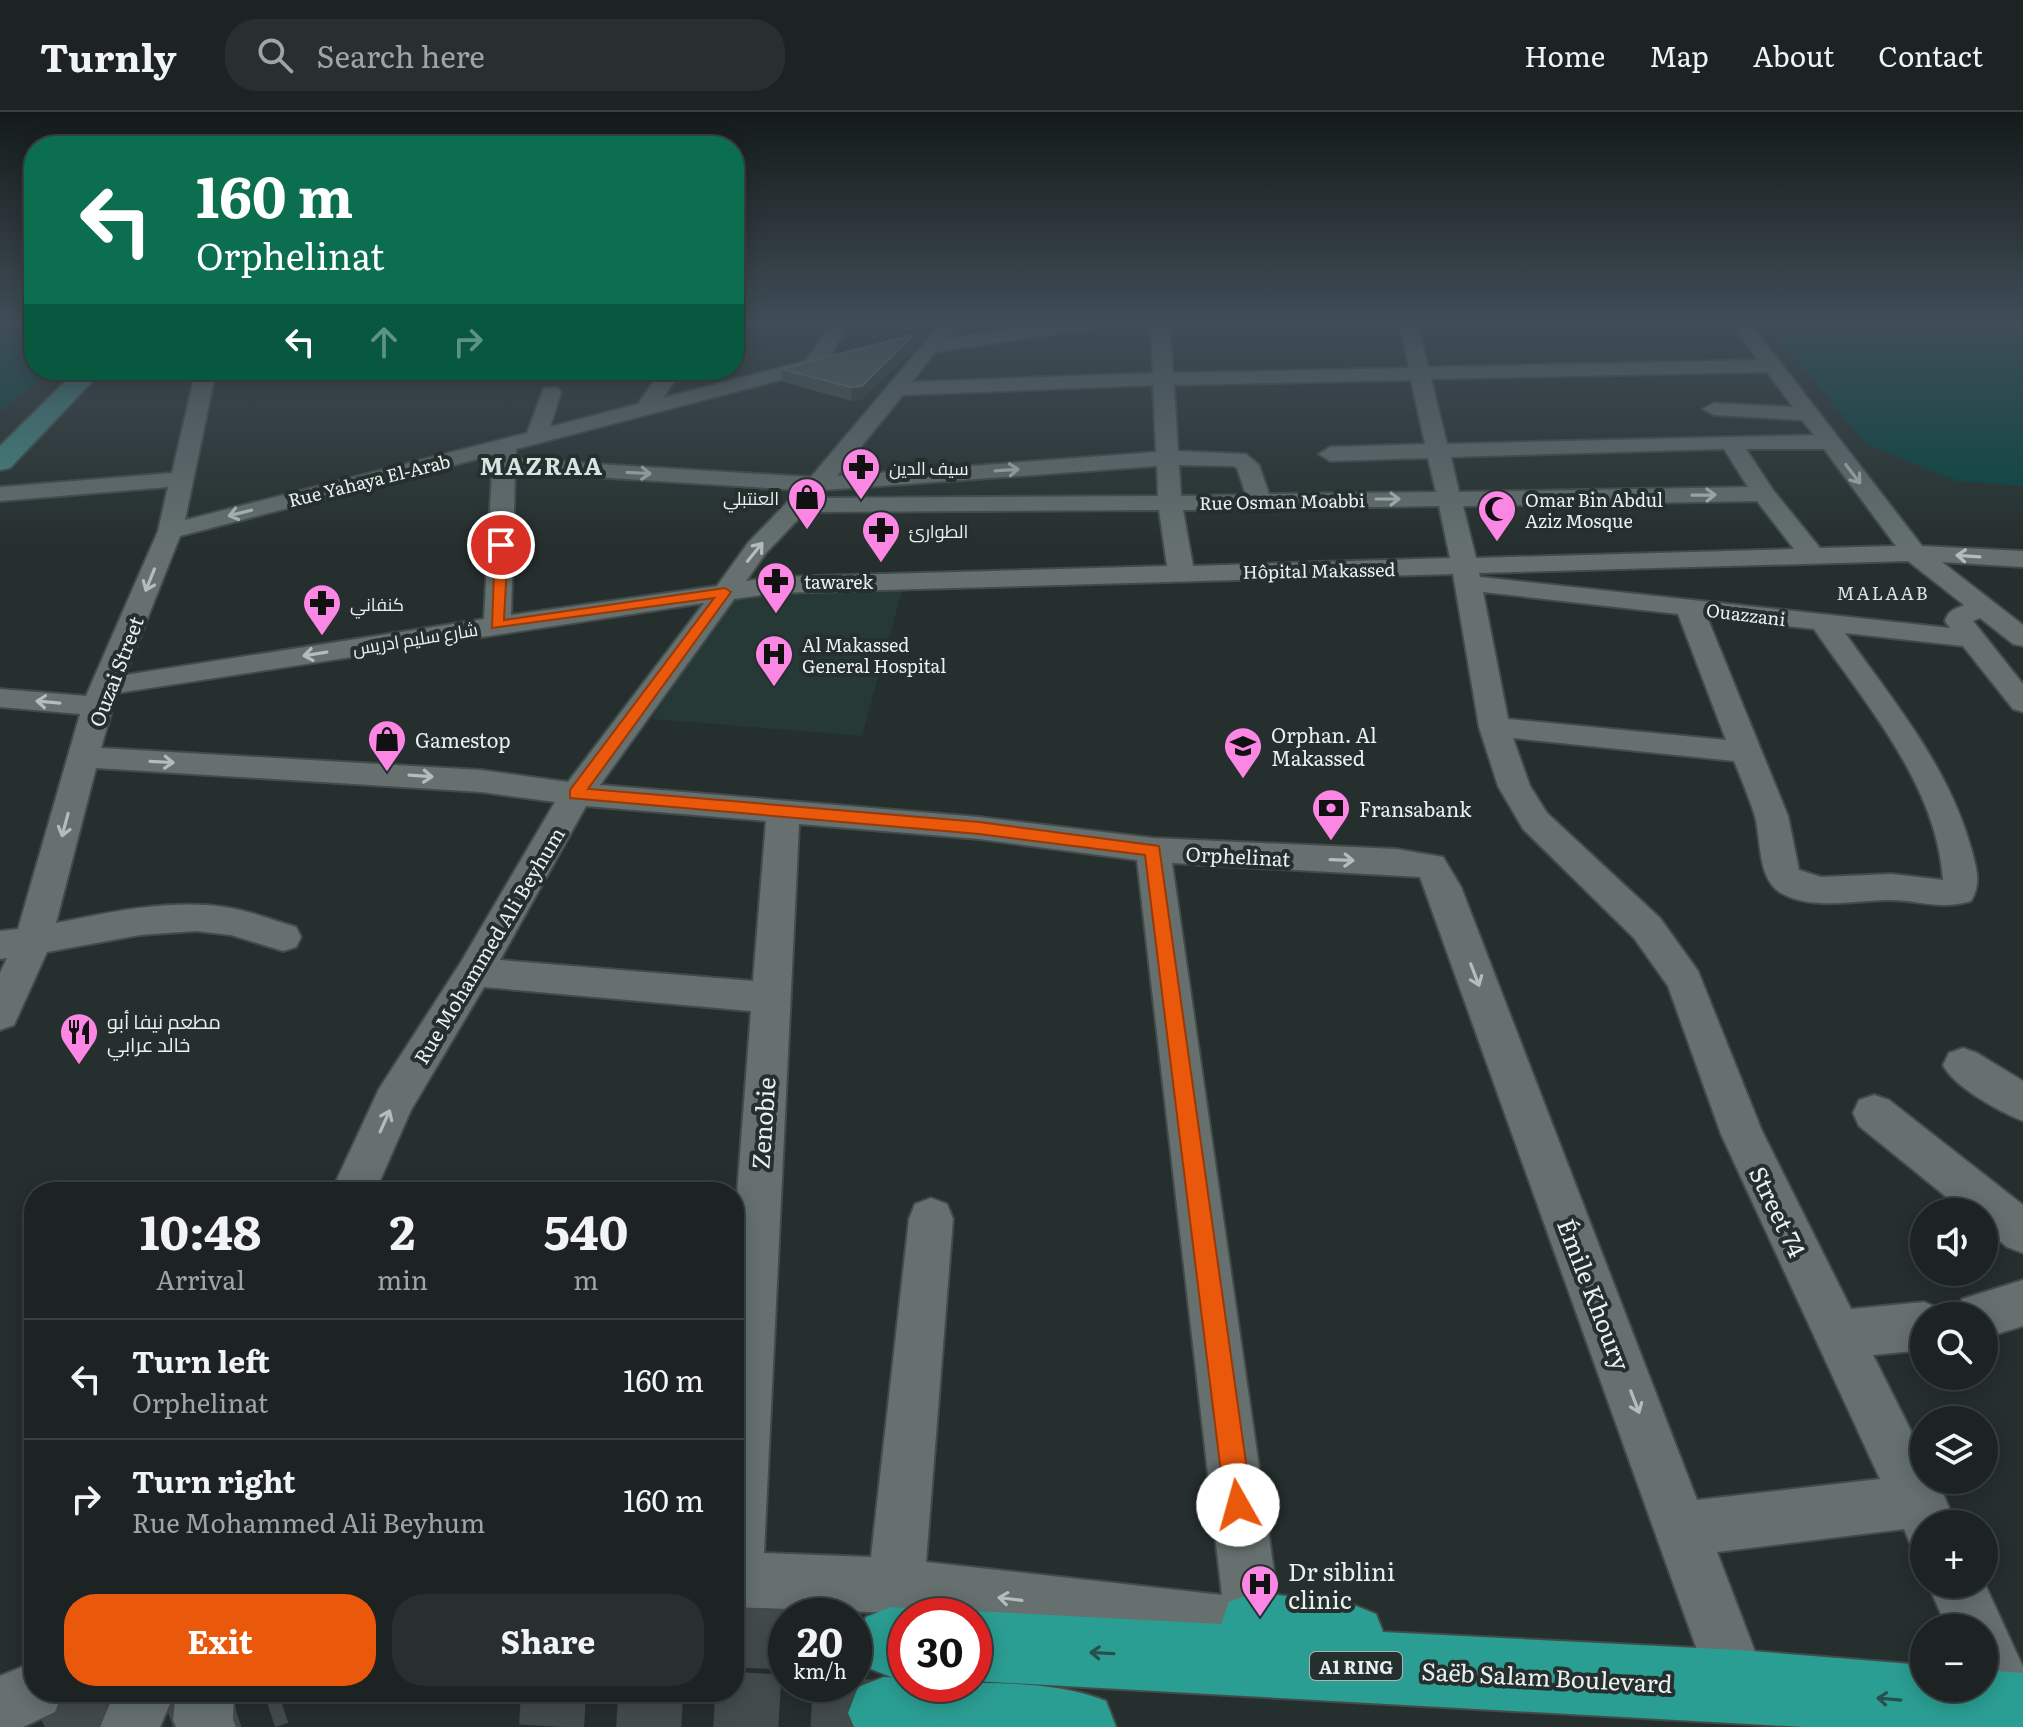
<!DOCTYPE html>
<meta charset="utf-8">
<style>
body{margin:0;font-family:Literata,Cairo,serif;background:#292f2f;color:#f1f3f6;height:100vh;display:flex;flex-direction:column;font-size:30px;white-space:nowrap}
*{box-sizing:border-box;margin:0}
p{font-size:26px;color:#a0a4a5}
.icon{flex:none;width:44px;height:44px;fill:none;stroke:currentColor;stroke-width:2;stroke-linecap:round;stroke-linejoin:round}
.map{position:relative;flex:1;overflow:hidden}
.panel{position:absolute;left:24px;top:1070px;width:720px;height:520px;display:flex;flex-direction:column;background:#1c2322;border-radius:32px;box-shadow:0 4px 20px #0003,0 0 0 2px #3a4040}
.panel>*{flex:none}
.top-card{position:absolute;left:24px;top:24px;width:720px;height:244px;border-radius:32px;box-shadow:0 4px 20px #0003,0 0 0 2px #3a4040;background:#0b6e4f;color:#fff;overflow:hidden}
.buttons{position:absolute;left:1910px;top:1086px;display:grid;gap:16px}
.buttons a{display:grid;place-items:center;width:88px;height:88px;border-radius:50%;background:#1c2322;box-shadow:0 4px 20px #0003,0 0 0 2px #3a4040;font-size:40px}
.speed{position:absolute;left:768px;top:1486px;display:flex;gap:16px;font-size:40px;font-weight:700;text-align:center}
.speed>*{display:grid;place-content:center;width:104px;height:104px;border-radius:50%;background:#1c2322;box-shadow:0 4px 20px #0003,0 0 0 2px #3a4040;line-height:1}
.speed small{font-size:20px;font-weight:400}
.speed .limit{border:12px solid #d22;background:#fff;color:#111}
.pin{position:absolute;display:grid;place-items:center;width:68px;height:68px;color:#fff;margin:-34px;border:4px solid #fff;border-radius:50%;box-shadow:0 2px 8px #0007}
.me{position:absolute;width:88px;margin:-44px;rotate:353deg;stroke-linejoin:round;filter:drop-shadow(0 0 6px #0008)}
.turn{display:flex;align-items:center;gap:28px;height:168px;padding:0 40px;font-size:36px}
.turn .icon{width:104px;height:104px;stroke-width:2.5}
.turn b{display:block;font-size:56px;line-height:68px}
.lanes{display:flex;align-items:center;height:76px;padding:0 40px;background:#0003;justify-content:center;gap:40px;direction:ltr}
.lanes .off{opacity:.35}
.eta{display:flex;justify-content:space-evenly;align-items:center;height:136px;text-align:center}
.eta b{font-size:48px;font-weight:700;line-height:56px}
.primary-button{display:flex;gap:16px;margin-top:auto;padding:16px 40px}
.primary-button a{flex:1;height:92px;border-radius:32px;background:#ea580c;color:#fff;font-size:32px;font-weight:700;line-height:92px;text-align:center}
.primary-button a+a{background:#292f2f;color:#f1f3f6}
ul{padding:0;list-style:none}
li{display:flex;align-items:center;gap:24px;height:120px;padding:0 40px;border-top:2px solid #3a4040}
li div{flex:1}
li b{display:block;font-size:30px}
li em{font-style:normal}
header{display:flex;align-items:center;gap:48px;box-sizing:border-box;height:112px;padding:0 40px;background:#1c2322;border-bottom:2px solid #3a4040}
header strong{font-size:38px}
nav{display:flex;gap:44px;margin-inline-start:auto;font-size:28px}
.search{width:560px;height:72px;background:#292f2f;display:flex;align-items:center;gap:20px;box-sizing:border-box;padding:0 28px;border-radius:32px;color:#a0a4a5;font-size:30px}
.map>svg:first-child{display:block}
.built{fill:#273936}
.green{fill:#04453f}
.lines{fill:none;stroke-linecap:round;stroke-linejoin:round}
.highway-tunnel{stroke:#424c4a;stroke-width:65;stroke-dasharray:65 32;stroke-linecap:butt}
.minor-casing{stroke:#434b4a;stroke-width:4}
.major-casing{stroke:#434b4a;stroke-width:4}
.highway-casing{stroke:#434b4a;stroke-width:4}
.minor{fill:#65706f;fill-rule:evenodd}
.major{fill:#428c85;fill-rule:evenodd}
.highway{fill:#2b9e93;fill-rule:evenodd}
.wall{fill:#495351}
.shaded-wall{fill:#333d3b}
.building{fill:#5a6462;stroke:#717a78;stroke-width:2}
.oneway{stroke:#b4bdbc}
.oneway2{stroke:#27504c}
.route{fill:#ea580c;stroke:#983908;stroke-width:2}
.labels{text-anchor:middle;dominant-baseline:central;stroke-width:8;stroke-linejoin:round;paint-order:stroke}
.far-poi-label{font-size:18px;fill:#e9f0ef;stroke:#252f2d;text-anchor:start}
.far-street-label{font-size:18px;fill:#e9f0ef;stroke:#252f2d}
.far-neighbourhood-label{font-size:18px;letter-spacing:2px;fill:#d7e3e1;stroke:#252f2d}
.shield{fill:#252f2d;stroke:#aeb6b5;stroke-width:2}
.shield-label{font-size:18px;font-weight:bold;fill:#e9f0ef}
.street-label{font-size:20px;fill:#e9f0ef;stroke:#252f2d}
.poi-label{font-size:20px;fill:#e9f0ef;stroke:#252f2d;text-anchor:start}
.far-district-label{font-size:24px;font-weight:bold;letter-spacing:2px;fill:#d7e3e1;stroke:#252f2d}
.near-street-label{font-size:24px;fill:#e9f0ef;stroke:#252f2d}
.near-poi-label{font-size:24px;fill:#e9f0ef;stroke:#252f2d;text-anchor:start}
</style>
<header>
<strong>Turnly</strong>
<div class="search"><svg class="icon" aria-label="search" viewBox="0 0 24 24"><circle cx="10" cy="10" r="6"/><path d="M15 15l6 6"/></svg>Search here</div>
<nav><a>Home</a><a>Map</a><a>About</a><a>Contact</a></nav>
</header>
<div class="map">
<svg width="2023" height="1615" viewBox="0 0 2023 1615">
<rect width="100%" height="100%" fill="#252f2d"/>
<polygon class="built" points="904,472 862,624 652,607 725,495 739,486 763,478"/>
<g class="green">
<polygon points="0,210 34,210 34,258 52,258 0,300"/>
<polygon points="1765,210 2023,210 2023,374 1957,369 1866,332"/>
</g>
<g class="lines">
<g class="highway-tunnel">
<polyline points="734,1523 786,1525"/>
<polyline points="521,1580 884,1601"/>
<polyline points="45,1615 112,1580"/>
<polyline points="173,1615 278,1580"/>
</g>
<defs>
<g id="minor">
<path d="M 832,210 L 850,210 L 829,245 L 837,250 L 834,254 L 516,337 L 516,347 L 811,365 L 942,210 L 962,210 L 945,227 L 1056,210 L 1101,210 L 1092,216 L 935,240 L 912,270 L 1153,261 L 1151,210 L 1169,210 L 1173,261 L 1409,256 L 1399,210 L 1417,210 L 1428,255 L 1758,248 L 1730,210 L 1749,210 L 1922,434 L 2023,439 L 2023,455 L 1942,450 L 2023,513 L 2023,534 L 2013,532 L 1980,506 L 1973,509 L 2023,572 L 2023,600 L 2013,597 L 1963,534 L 1845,521 C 1893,589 1948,653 1971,736 C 1976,755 1982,771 1971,789 C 1938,799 1917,787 1886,788 C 1853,789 1811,798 1781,781 C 1756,766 1762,725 1754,701 C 1748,683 1741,666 1734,649 L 1513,626 L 1530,674 L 1547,701 L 1660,806 L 1698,859 L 1762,1019 L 1851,1197 L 1924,1190 L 1941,1197 L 1944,1204 L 1924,1204 L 1924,1238 L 1873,1243 L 1924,1345 L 1924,1368 L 1938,1370 L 1956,1412 L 1924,1412 L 1924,1437 L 1910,1431 L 1904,1417 L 1717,1440 L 1768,1574 L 1760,1595 L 1739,1603 L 1718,1595 L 1710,1574 L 1420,765 L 1172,751 L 1282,1515 L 1274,1535 L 1254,1543 L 974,1511 L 974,1504 L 734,1495 L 734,1122 L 751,899 L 484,875 L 411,998 L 375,1080 L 331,1080 L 379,977 L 461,850 L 555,690 L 481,680 L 96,656 L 56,811 C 111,800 168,787 224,795 C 248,798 272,808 296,815 L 301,825 L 296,835 L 283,839 L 231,823 L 196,819 L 140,823 L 47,840 L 14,913 L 0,918 L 0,861 L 7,846 L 0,847 L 0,819 L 18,817 L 80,602 L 0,595 L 0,577 L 86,584 L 158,419 L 168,375 L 0,389 L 0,375 L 172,361 L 196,258 L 216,258 L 185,408 L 527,321 L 544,276 L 558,276 L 561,280 L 550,315 L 638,292 L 662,258 L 682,258 L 663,286 L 806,249 ZM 1767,260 L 1793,295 L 1714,291 L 1703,297 L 1714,303 L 1802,308 L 1814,323 L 1447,332 L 1431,267 ZM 1411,268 L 1425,332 L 1330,335 L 1319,342 L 1330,349 L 1428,346 L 1436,380 L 1269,382 L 1259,353 L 1246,342 L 1178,339 L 1174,273 ZM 1153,273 L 1156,340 L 837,364 L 903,283 ZM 1724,337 L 1748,375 L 1459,380 L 1451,345 ZM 1746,337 L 1824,337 L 1896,434 L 1820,436 L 1773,378 ZM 493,343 L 484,507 L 125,563 L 180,424 ZM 1179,353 L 1233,354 L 1237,356 L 1246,383 L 1181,384 ZM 1157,354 L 1158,384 L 818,386 L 824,378 ZM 515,360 L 799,378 L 748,431 L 717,474 L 511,503 ZM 1757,389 L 1794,437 L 1476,446 L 1463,394 ZM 1439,394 L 1450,446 L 1193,454 L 1183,398 ZM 1159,398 L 1167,454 L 776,465 L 746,469 L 766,441 L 805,400 ZM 1908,449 L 1964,493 C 1955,497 1948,498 1945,509 L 1950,516 L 1480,465 L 1479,461 ZM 1453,462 L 1479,615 L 1498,674 L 1523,717 L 1634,826 L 1668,874 L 1721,1022 L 1880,1367 L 1697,1388 L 1461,775 L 1443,745 L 1396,737 L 1153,726 L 979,705 L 600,673 L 734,487 L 776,481 ZM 1483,480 L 1678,502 L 1726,628 L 1508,607 ZM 704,491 L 568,670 L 481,658 L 101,636 L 117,581 ZM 1707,505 L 1814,517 C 1866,593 1937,673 1943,768 L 1891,762 L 1821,765 L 1799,758 L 1788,704 ZM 586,694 L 766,709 L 753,869 L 500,848 ZM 799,712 L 979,727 L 1137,748 L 1222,1483 L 926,1450 L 953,1107 L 947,1092 L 931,1086 L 915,1092 L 909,1107 L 871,1445 L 764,1441 Z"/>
<path d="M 1963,936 L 1977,941 L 2023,969 L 2023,1009 C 2000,1000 1954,975 1943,953 L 1949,941 Z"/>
<polygon points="1874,983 1889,988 2023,1093 2023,1141 2007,1135 1984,1116 1984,1100 1965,1100 1859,1014 1853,1001 1859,988"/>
<polygon points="2023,1168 2023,1214 1984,1226 1984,1204 1955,1204 1962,1187"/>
<polygon points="1984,1470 2023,1555 2023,1615 1990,1615 1973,1576 1984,1576 1984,1516 1947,1516 1928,1472"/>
<polygon points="34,1550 34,1580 63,1580 55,1600 23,1615 0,1615 0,1564"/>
<polygon points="115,1580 175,1580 160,1615 100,1615"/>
<polygon points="176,1580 234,1580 233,1608 236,1615 176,1615 173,1608"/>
</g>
<polygon id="major" points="77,258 103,258 10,356 0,358 0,334"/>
<g id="highway">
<polygon points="1254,1480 1351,1492 1376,1502 1383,1520 1739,1538 1924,1553 1924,1576 1984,1576 1984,1558 2023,1561 2023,1615 1803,1615 974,1569 974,1504 962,1504 974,1499 1221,1512 1229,1490"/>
<polygon points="891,1495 906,1496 925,1504 906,1504 906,1566 891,1565 866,1555 856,1530 866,1505"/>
<path d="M 884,1565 L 906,1566 L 906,1572 C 968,1572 1047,1565 1106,1589 L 1116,1615 L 854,1615 L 848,1601 L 858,1575 Z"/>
</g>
</defs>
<use href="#minor" class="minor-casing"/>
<use href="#major" class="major-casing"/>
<use href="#highway" class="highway-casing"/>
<use href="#minor" class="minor"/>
<use href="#major" class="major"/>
<use href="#highway" class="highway"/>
</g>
<polygon class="wall" points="914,236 863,287 852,289 783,270 781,257"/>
<polygon class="shaded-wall" points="913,223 914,236 863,287 852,289 851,275"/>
<polygon class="building" points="913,223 862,274 851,275 781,257"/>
<defs><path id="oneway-shaft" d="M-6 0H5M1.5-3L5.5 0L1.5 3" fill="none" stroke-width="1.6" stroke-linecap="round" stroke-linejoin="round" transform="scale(2)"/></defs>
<g class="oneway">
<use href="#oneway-shaft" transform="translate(1007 358) rotate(-4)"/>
<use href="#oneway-shaft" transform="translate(639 361) rotate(3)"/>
<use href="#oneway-shaft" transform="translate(1853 362) rotate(53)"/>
<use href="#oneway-shaft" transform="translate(1704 383) rotate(-1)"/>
<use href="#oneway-shaft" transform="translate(1388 387)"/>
<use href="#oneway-shaft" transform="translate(240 401) rotate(166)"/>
<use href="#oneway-shaft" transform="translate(755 440) rotate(-51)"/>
<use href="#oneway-shaft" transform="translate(1968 444) rotate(-176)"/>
<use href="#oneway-shaft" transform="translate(150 468) rotate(112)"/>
<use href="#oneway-shaft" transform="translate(315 542) rotate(171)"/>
<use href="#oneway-shaft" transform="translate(48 590) rotate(-175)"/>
<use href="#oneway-shaft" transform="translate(162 650) rotate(3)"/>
<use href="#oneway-shaft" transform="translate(421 664) rotate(4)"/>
<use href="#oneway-shaft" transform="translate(65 713) rotate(105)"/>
<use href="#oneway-shaft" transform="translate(1342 748) rotate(2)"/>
<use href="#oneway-shaft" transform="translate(1475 863) rotate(69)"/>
<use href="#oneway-shaft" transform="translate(385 1009) rotate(-66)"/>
<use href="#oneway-shaft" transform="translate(1635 1290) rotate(69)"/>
<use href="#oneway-shaft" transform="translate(1010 1487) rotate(-173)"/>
</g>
<g class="oneway2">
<use href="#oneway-shaft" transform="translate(1102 1541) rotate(-177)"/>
<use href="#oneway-shaft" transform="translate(1889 1587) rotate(-175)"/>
</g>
<linearGradient id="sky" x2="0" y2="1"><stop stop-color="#141a19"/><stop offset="0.48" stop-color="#404d57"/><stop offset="1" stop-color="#404d57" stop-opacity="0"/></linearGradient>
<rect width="2023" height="436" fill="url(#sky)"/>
<polygon class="route" points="501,429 508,433 504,508 725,476 731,480 588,677 979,710 1159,734 1252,1393 1248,1403 1238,1407 1229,1403 1225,1393 1145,743 979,722 570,686 570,678 714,486 492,516 495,433"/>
<defs>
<symbol id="pharmacy-pin" viewBox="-11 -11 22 30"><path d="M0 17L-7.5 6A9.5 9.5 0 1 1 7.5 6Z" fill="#fc86e4" stroke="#252f2d"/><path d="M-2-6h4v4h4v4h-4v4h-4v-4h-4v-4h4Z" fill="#111"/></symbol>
<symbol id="shop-pin" viewBox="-11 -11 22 30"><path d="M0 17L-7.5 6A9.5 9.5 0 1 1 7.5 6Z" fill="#fc86e4" stroke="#252f2d"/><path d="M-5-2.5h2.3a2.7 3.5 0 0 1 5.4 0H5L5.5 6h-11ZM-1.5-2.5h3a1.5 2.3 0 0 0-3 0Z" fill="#111"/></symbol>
<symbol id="mosque-pin" viewBox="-11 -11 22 30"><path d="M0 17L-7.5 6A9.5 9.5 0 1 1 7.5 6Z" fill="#fc86e4" stroke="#252f2d"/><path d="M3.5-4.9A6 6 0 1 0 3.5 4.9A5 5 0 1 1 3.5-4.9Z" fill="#111"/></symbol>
<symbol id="hospital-pin" viewBox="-11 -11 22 30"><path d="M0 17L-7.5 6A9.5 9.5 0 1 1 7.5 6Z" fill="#fc86e4" stroke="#252f2d"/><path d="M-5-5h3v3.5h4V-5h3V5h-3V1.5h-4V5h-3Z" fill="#111"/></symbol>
<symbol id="school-pin" viewBox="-11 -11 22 30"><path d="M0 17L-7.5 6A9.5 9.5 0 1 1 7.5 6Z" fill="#fc86e4" stroke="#252f2d"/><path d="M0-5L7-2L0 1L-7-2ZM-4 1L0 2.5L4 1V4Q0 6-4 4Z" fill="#111"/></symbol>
<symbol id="bank-pin" viewBox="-11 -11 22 30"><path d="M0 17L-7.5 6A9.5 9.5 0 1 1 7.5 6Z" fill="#fc86e4" stroke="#252f2d"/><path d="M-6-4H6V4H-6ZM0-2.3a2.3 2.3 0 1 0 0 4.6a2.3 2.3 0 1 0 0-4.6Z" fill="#111"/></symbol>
<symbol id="restaurant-pin" viewBox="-11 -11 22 30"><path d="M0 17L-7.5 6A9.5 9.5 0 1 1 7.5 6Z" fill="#fc86e4" stroke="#252f2d"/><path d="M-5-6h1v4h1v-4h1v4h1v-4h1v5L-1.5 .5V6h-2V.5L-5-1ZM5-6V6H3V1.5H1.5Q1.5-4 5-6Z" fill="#111"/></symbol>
</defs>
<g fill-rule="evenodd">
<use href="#pharmacy-pin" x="839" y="333" width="44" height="60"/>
<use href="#shop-pin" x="785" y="363" width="44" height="60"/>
<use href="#mosque-pin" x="1475" y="375" width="44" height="60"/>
<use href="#pharmacy-pin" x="859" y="396" width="44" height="60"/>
<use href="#pharmacy-pin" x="754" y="447" width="44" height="60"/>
<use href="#pharmacy-pin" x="300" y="469" width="44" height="60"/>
<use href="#hospital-pin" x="752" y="520" width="44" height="60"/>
<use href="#shop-pin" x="365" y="605" width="44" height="60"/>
<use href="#school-pin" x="1221" y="612" width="44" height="60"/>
<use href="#bank-pin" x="1309" y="674" width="44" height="60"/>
<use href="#restaurant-pin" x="57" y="898" width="44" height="60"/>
<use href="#hospital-pin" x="1238" y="1450" width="44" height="60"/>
</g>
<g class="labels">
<g class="far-poi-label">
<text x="889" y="355">سيف الدين</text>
<text x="779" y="385" text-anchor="end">العنتبلي</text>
<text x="1525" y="387">Omar Bin Abdul<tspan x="1525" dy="21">Aziz Mosque</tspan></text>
<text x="909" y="418">الطوارئ</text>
<text x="804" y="469">tawarek</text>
<text x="350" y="491">كنفاني</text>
<text x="802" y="532">Al Makassed<tspan x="802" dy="21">General Hospital</tspan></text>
</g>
<g class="far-street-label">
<text transform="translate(369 368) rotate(-14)">Rue Yahaya El-Arab</text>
<text transform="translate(1282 389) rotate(-1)">Rue Osman Moabbi</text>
<text transform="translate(1319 458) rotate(-1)">Hôpital Makassed</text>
<text transform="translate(1746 502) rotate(7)">Ouazzani</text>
<text transform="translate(415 526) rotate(-9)">شارع سليم ادريس</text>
</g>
<g class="far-neighbourhood-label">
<text x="1883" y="480">MALAAB</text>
</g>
<rect class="shield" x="1310" y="1540" width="92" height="28" rx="6"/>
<g class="shield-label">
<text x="1356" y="1554">A1 RING</text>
</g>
<g class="street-label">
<text transform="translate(115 559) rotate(-69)">Ouzai Street</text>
<text transform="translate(1238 743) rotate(3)">Orphelinat</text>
<text transform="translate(488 833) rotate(-59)">Rue Mohammed Ali Beyhum</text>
</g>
<g class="poi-label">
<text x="1271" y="622">Orphan. Al<tspan x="1271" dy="23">Makassed</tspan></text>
<text x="415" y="627">Gamestop</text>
<text x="1359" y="696">Fransabank</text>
<text x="107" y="908">مطعم نيفا أبو<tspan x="107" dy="23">خالد عرابي</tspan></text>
</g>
<g class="far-district-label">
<text x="542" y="352">MAZRAA</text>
</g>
<g class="near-street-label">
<text transform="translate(762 1011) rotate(-86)">Zenobie</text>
<text transform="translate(1779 1099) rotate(64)">Street 74</text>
<text transform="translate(1595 1182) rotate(69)">Émile Khoury</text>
<text transform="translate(1547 1564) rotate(3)">Saëb Salam Boulevard</text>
</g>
<g class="near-poi-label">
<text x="1288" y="1458">Dr siblini<tspan x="1288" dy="28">clinic</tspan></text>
</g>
</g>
</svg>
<div class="buttons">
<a><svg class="icon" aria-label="sound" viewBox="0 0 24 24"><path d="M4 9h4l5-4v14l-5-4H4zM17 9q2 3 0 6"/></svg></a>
<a><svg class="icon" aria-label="search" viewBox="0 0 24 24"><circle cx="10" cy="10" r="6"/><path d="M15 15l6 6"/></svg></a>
<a><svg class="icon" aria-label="layers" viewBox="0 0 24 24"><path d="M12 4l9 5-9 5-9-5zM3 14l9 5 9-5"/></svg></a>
<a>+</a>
<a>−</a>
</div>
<div class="speed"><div>20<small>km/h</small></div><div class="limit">30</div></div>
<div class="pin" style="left:501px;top:433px;background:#d93025"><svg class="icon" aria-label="arrive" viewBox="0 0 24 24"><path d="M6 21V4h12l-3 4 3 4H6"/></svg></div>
<svg class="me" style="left:1238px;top:1393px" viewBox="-20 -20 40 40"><circle r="19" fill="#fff"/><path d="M0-13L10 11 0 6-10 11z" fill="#ea580c"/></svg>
<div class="top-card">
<div class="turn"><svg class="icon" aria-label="left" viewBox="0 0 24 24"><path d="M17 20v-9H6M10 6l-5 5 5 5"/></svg><div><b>160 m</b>Orphelinat</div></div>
<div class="lanes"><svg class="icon" aria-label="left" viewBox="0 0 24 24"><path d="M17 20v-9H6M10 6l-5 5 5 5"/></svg><svg class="icon off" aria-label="ahead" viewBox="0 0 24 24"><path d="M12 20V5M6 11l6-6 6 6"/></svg><svg class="icon off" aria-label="right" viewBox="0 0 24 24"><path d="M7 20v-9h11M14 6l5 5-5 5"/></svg></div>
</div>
<section class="panel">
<div class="eta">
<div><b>10:48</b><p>Arrival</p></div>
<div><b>2</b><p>min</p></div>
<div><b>540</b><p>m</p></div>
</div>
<ul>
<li><svg class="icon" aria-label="left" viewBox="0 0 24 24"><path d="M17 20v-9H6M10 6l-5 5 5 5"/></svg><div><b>Turn left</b><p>Orphelinat</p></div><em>160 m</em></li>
<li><svg class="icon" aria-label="right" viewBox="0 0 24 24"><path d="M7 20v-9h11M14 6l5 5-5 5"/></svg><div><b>Turn right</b><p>Rue Mohammed Ali Beyhum</p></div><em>160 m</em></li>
</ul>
<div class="primary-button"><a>Exit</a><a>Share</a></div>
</section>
</div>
